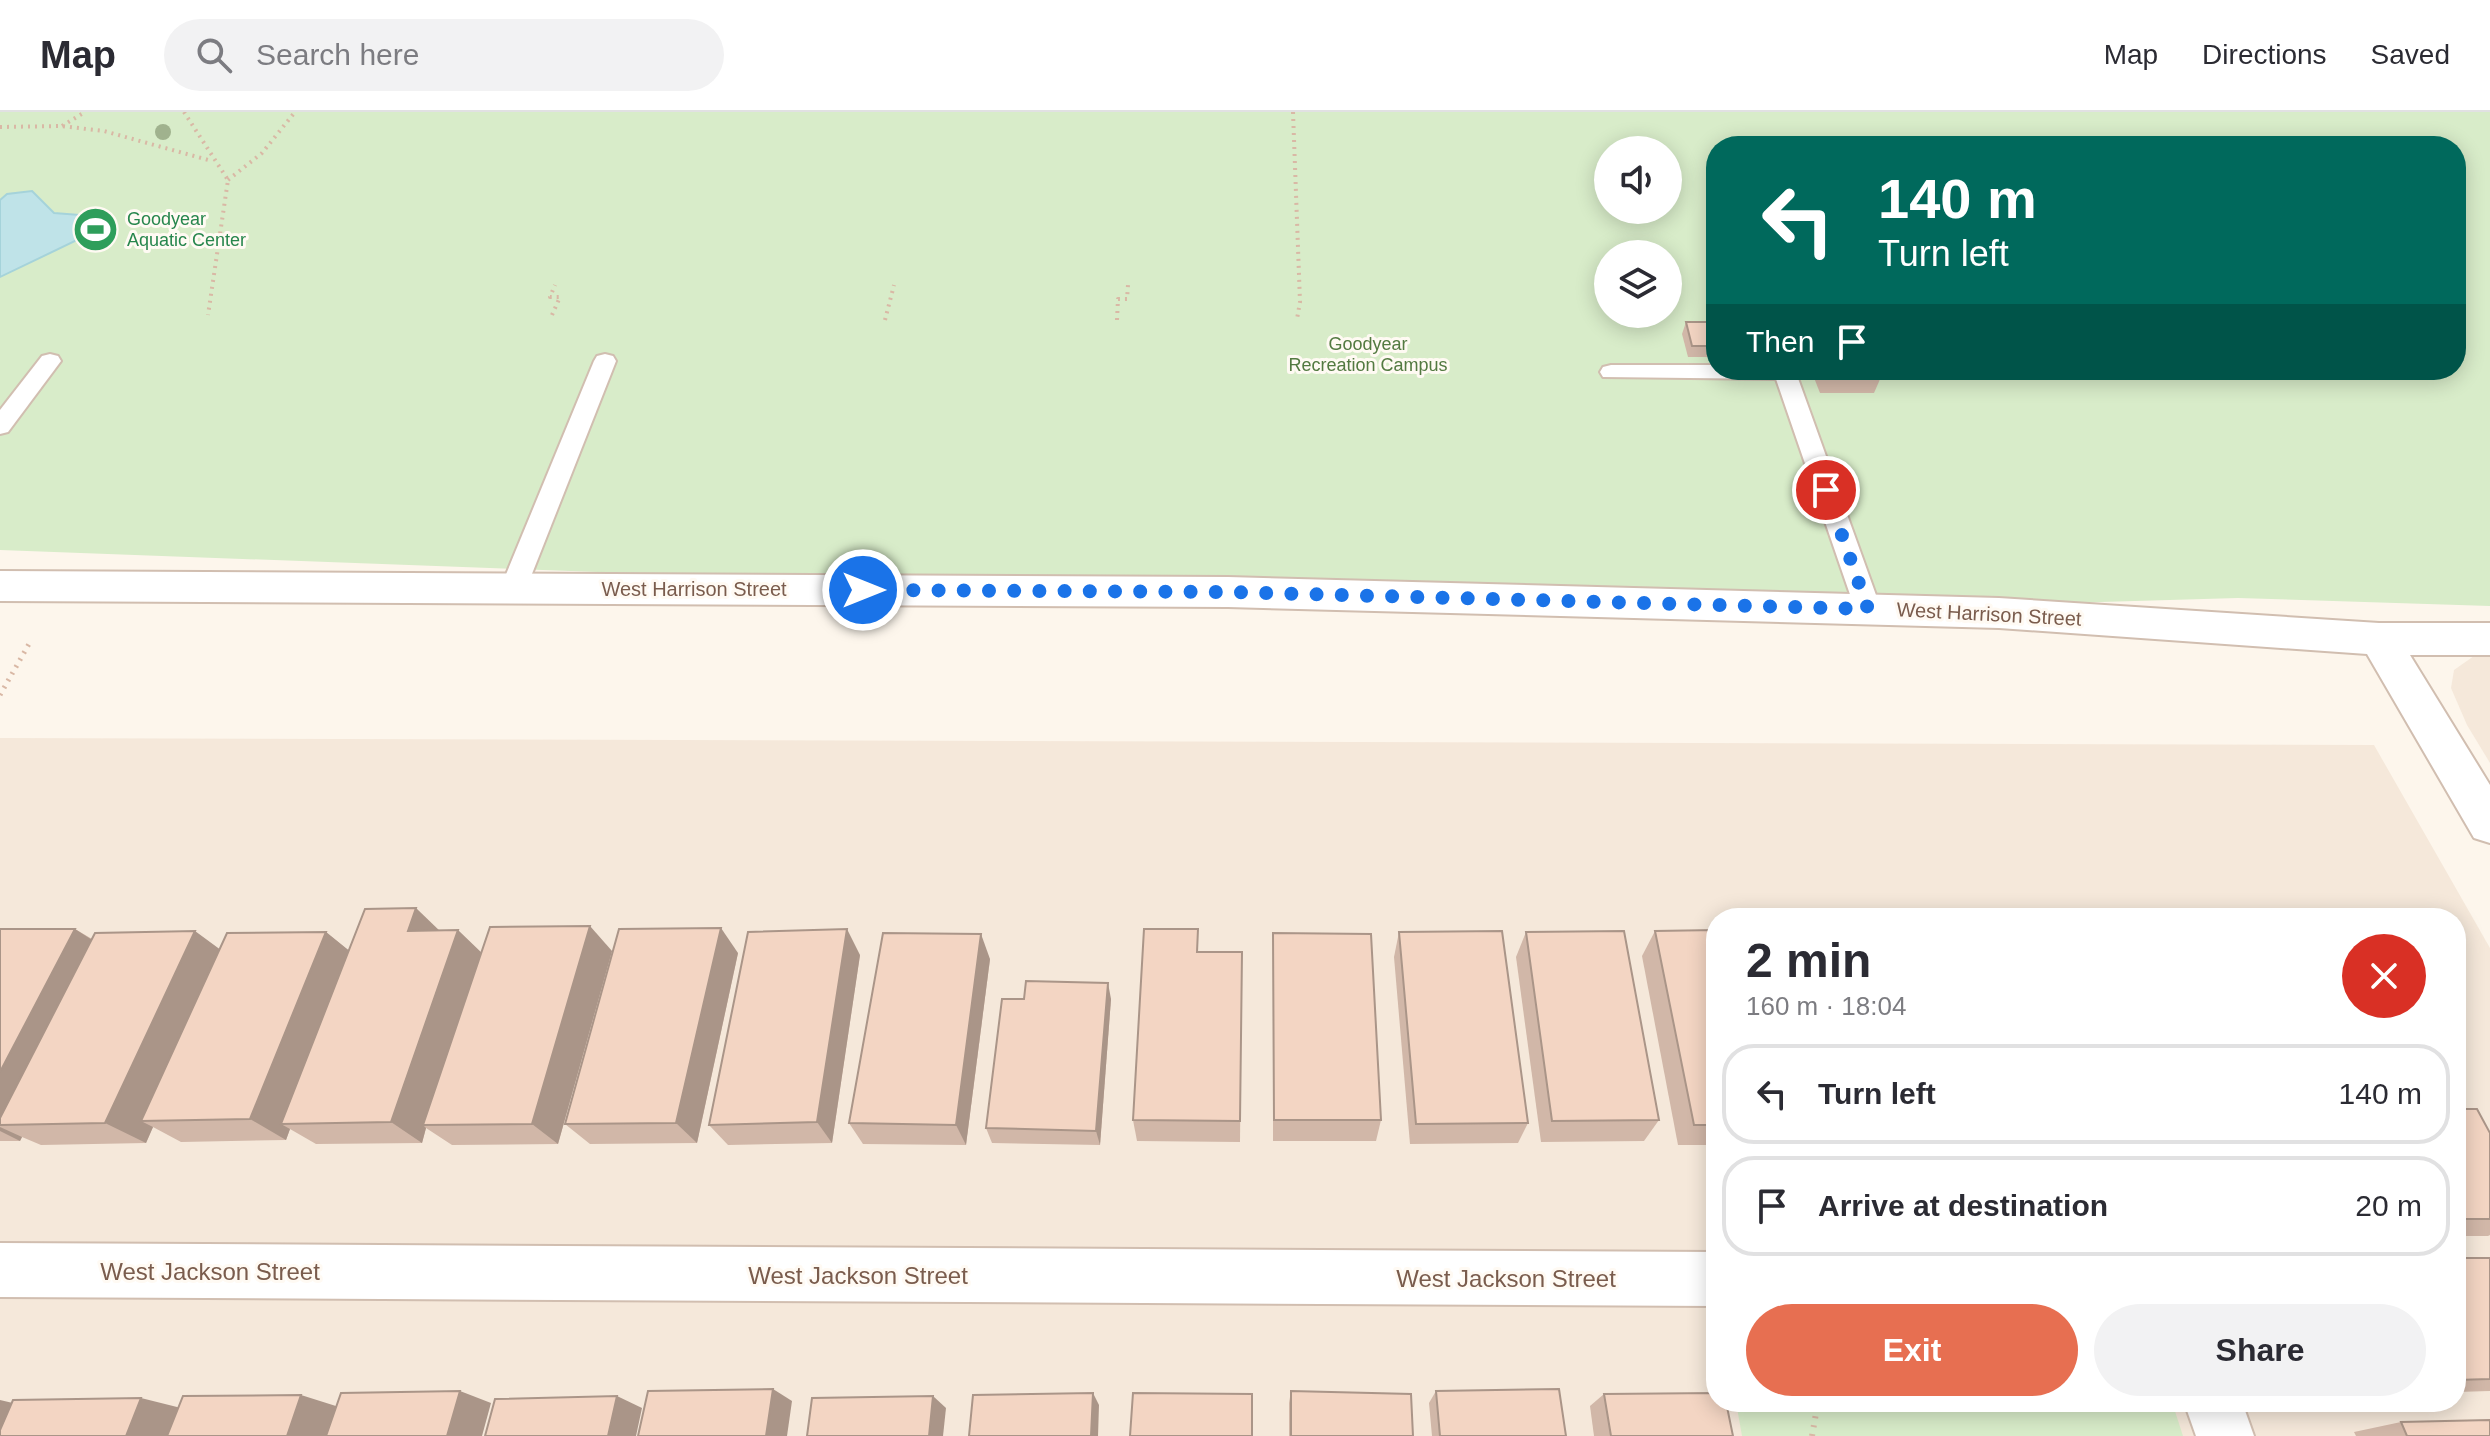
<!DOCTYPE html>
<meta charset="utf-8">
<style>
body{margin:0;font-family:Helvetica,sans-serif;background:#f2f2f3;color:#2b2b33;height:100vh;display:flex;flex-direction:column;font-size:30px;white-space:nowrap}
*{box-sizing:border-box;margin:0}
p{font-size:26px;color:#7c7c81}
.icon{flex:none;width:44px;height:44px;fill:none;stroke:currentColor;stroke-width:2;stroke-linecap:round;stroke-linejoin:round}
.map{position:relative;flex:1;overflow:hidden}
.details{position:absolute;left:1706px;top:796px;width:760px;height:504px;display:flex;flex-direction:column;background:#fff;border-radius:32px;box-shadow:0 4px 20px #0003}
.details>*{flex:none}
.top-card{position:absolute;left:1706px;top:24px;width:760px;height:244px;border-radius:32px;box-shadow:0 4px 20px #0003;background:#00695c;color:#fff;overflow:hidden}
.fabs{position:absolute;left:1594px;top:24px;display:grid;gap:16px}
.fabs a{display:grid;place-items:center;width:88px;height:88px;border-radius:50%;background:#fff;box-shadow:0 4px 20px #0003;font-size:40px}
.pin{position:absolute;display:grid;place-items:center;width:68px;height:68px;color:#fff;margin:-34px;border:4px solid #fff;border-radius:50%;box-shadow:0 2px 8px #0007}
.me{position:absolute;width:88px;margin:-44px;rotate:90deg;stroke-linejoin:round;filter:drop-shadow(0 0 6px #0008)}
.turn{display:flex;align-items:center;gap:28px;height:168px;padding:0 40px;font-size:36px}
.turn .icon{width:104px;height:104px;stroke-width:2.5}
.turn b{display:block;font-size:56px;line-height:68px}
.then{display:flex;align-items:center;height:76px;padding:0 40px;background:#0003;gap:16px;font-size:30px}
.round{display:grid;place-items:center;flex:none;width:84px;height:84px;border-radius:42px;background:#f2f2f3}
.overview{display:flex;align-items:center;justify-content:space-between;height:136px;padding:0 40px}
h1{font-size:48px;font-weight:700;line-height:60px}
.primary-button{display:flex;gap:16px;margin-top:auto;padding:16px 40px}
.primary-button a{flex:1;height:92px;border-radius:48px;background:#e76f51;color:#fff;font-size:32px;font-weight:700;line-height:92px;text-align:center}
.primary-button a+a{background:#f2f2f3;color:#2b2b33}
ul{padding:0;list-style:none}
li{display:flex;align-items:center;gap:24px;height:100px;margin:0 16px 12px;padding:0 24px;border:4px solid #e1e1e2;border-radius:32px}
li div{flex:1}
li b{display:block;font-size:30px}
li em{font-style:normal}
header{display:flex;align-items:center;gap:48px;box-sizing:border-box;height:112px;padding:0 40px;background:#fff;border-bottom:2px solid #e1e1e2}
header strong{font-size:38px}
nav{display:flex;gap:44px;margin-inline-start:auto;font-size:28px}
.search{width:560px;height:72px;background:#f2f2f3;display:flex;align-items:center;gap:20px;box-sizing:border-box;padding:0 28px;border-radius:44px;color:#7c7c81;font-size:30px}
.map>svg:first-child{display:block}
.residential{fill:#f5e8da;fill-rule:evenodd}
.green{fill:#d8ecc9;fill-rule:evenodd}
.water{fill:#bfe3e8;stroke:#a5d3da;stroke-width:2}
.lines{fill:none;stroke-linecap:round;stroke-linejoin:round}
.service-casing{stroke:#d1beb0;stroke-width:4}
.minor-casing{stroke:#d1beb0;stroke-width:4}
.path-far2{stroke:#d9b8a5;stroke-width:4;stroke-dasharray:2 5;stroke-linecap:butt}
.path-far1{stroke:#d9b8a5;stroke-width:5;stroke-dasharray:2 6;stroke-linecap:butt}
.path{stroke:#d9b8a5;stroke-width:6;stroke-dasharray:2 7;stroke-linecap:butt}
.service{fill:#fff;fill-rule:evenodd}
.minor{fill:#fff;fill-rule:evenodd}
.tree{fill:#a0b28e}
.wall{fill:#d1b7a8}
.shaded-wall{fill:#aa9588}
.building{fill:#f3d5c3;stroke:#aa9588;stroke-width:2}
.route{stroke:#1a73e8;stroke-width:14;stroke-dasharray:0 25.2}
.labels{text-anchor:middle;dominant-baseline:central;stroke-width:6;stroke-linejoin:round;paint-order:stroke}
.far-leisure-label{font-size:18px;fill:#27864d;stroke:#fffaf3;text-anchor:start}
.far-park-label{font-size:18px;fill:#537a41;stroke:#fffaf3}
.street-label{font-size:20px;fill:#7a5c4d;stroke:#fffaf3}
.near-street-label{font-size:24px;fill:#7a5c4d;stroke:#fffaf3}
</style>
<header>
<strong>Map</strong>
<div class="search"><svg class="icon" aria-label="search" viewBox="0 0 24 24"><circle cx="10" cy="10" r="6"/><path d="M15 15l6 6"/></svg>Search here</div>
<nav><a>Map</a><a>Directions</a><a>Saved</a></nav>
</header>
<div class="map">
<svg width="2490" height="1324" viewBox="0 0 2490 1324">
<rect width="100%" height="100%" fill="#fdf6ec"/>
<g class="residential">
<polygon points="2474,544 2490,544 2490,651 2467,613 2451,576 2454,558"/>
<path d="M 0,626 L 2374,633 L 2490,836 L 2490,1324 L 0,1324 ZM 1716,806 L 2456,806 L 2456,1290 L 1716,1290 Z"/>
</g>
<g class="green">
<path d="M 0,0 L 2490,0 L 2490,494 L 2238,486 L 1868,497 L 1117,479 L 0,438 ZM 1716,34 L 2456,34 L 2456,258 L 1716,258 ZM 1608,38 L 1668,38 L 1668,98 L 1608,98 ZM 1608,142 L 1668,142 L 1668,202 L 1608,202 Z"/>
<polygon points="1736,1290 2172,1290 2183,1324 1742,1324"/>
</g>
<polygon class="water" points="32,79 54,101 94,104 75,129 0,165 0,88 7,82"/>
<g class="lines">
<defs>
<g id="service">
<polygon points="50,242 58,244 61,249 8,320 0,322 0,298 42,244"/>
<polygon points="605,242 613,244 616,249 526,477 522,484 513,487 504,484 500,477 594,249 597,244"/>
<polygon points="1611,253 1716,253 1716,258 1795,258 1881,497 1877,504 1868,507 1859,504 1855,497 1776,267 1603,265 1600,260 1603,255"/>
</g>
<g id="minor">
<polygon points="0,459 1228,465 1999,486 2379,511 2490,511 2490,543 2410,543 2490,673 2490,731 2474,726 2367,542 1999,516 1228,495 0,489"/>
<polygon points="0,1131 1716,1140 1716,1194 0,1185"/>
<polygon points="2184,1290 2242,1290 2254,1324 2196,1324"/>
</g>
</defs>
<use href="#service" class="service-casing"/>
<use href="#minor" class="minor-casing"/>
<g class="path-far2">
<polyline points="184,0 228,68 208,203"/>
<polyline points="1293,0 1300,190 1297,207"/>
<polyline points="62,14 85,0"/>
<polyline points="0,15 61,14 104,19 212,49"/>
<polyline points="228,68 262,41 295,0"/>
<polyline points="552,203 560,185 550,185 555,173"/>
<polyline points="885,208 894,173"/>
<polyline points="1117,208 1118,187 1127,187 1128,173"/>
</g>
<polyline class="path-far1" points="0,583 29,532"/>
<polyline class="path" points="1812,1324 1818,1290"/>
<use href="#service" class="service"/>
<use href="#minor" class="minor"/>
</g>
<circle class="tree" cx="163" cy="20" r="8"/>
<g class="wall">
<polygon points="1686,210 1716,210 1716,245 1688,245 1682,222"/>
<polygon points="1811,258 1884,258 1874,281 1820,281"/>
<polygon points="0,817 75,817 92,827 219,837 326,820 349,839 439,819 481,841 612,839 558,1032 452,1033 426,1016 422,1031 316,1032 290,1017 286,1028 181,1030 153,1015 146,1031 41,1033 22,1025 20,1029 0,1029"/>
<polygon points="1716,818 1716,1033 1678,1033 1642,844 1655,819"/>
<polygon points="1399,820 1528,1011 1518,1031 1410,1032 1394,845"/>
<polygon points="1526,820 1659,1008 1644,1029 1541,1030 1516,845"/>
<polygon points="1273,821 1381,1008 1376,1029 1273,1029"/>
<polygon points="1200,840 1242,840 1240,1030 1137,1029 1133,1008"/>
<polygon points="738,841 697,1031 590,1032 565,1012"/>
<polygon points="860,843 832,1031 728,1033 709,1013"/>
<polygon points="990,847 966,1033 863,1032 849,1011"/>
<polygon points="1111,887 1100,1033 992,1031 986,1016"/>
<polygon points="2456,997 2490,1021 2490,1123 2488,1124 2456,1124"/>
<polygon points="2456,1146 2490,1146 2490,1279 2456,1280"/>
<polygon points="1291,1279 1413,1324 1289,1324 1289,1291"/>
<polygon points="1436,1279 1566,1324 1432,1324 1429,1291"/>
<polygon points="1604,1282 1733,1324 1594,1324 1590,1294"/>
<polygon points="2401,1310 2490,1324 2356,1324 2354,1320"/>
</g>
<g class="shaded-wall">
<polygon points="416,796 443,822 408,819"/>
<polygon points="590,814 612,839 558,1032 532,1012"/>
<polygon points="721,816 738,841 697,1031 676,1011"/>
<polygon points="75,817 114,842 0,1013 0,960"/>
<polygon points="847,817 860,843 832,1031 817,1010"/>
<polygon points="458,818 484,843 423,1013 426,1016 422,1031 391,1010"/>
<polygon points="195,819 229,844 141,1009 153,1015 146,1031 105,1011"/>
<polygon points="326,820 357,845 281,1012 290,1017 286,1028 250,1007"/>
<polygon points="981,822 990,847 966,1033 956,1013"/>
<polygon points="1108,871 1111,887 1100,1033 1096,1019"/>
<polygon points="0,1015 22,1025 20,1029 0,1019"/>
<polygon points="773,1277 792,1289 787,1324 766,1324"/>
<polygon points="460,1279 491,1291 482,1324 447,1324"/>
<polygon points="1093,1281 1099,1293 1098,1324 1091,1324"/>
<polygon points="301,1283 339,1295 329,1324 287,1324"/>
<polygon points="617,1284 642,1296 636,1324 608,1324"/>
<polygon points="933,1284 946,1296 943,1324 929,1324"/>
<polygon points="141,1286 185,1297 175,1324 126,1324"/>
<polygon points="0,1288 34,1296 0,1324"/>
</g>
<g class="building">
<polygon points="1686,210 1716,210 1716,234 1692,234"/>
<polygon points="416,796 408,819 458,818 391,1010 281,1012 365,797"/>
<polygon points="590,814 532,1012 423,1013 490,815"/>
<polygon points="721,816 676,1011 565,1012 619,817"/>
<polygon points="0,817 75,817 0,960"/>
<polygon points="847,817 817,1010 709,1013 748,820"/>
<polygon points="1144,817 1198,817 1197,840 1242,840 1240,1009 1133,1008"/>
<polygon points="1716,818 1716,1013 1694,1013 1655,819"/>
<polygon points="195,819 105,1011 0,1013 0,1006 95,821"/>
<polygon points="1502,819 1528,1011 1416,1012 1399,820"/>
<polygon points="1624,819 1659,1008 1552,1009 1526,820"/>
<polygon points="326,820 250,1007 141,1009 227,821"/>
<polygon points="883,821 981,822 956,1013 849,1011"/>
<polygon points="1273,821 1371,822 1381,1008 1274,1008"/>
<polygon points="1026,869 1108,871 1096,1019 986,1016 1002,887 1024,887"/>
<polygon points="2456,997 2477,997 2490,1021 2490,1107 2456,1107"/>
<polygon points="2456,1146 2490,1146 2490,1267 2456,1268"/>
<polygon points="773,1277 766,1324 638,1324 648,1279"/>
<polygon points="1559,1277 1566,1324 1440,1324 1436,1279"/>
<polygon points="460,1279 447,1324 326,1324 341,1281"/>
<polygon points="1291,1279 1411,1282 1413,1324 1291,1324"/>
<polygon points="1093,1281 1091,1324 969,1324 973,1283"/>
<polygon points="1133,1281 1252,1282 1252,1324 1130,1324"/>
<polygon points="1716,1281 1716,1290 1726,1290 1733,1324 1611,1324 1604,1282"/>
<polygon points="301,1283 287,1324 167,1324 183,1284"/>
<polygon points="617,1284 608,1324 485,1324 495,1287"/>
<polygon points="933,1284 929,1324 807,1324 812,1286"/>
<polygon points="141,1286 126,1324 0,1324 0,1318 13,1288"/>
<polygon points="2490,1308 2490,1324 2407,1324 2401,1310"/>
</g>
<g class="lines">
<polyline class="route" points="863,478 1228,480 1868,497 1826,378"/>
</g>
<defs>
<symbol id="stadium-disc" viewBox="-11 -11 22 22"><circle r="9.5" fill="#2e9e5b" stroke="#fffaf3"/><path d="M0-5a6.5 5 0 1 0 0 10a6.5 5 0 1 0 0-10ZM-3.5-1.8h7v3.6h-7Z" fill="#fff"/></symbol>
</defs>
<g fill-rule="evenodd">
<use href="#stadium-disc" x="70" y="92" width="51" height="51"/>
</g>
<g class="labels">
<g class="far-leisure-label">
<text x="127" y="107">Goodyear<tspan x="127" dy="21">Aquatic Center</tspan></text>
</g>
<g class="far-park-label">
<text x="1368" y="232">Goodyear<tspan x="1368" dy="21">Recreation Campus</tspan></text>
</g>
<g class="street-label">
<text x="694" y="477">West Harrison Street</text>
<text transform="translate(1989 502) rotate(3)">West Harrison Street</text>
</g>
<g class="near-street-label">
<text x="210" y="1159">West Jackson Street</text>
<text x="858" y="1163">West Jackson Street</text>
<text x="1506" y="1166">West Jackson Street</text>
</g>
</g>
</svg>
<div class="fabs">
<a><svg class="icon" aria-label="sound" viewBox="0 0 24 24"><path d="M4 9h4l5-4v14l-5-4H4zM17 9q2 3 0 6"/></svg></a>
<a><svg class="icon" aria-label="layers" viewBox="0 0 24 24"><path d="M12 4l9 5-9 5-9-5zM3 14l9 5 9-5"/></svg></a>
</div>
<div class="pin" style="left:1826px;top:378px;background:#d93025"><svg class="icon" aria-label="arrive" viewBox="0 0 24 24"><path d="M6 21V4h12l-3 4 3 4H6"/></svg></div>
<svg class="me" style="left:863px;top:478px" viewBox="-20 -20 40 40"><circle r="17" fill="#1a73e8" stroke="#fff" stroke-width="3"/><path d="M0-11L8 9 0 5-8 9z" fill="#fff"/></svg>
<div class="top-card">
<div class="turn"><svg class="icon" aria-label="left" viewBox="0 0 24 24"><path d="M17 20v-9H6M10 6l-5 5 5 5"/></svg><div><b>140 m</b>Turn left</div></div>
<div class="then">Then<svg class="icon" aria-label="arrive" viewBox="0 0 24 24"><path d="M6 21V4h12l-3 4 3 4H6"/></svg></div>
</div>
<section class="details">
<div class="overview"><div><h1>2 min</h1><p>160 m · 18:04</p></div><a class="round" style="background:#d93025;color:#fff"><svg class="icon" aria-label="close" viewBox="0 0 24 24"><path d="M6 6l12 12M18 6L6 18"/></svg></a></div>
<ul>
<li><svg class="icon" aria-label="left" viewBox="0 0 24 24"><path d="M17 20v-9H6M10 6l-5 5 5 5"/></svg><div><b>Turn left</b></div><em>140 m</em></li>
<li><svg class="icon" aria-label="arrive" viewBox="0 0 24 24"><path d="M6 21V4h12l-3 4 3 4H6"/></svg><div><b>Arrive at destination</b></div><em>20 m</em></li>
</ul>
<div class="primary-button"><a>Exit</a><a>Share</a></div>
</section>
</div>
